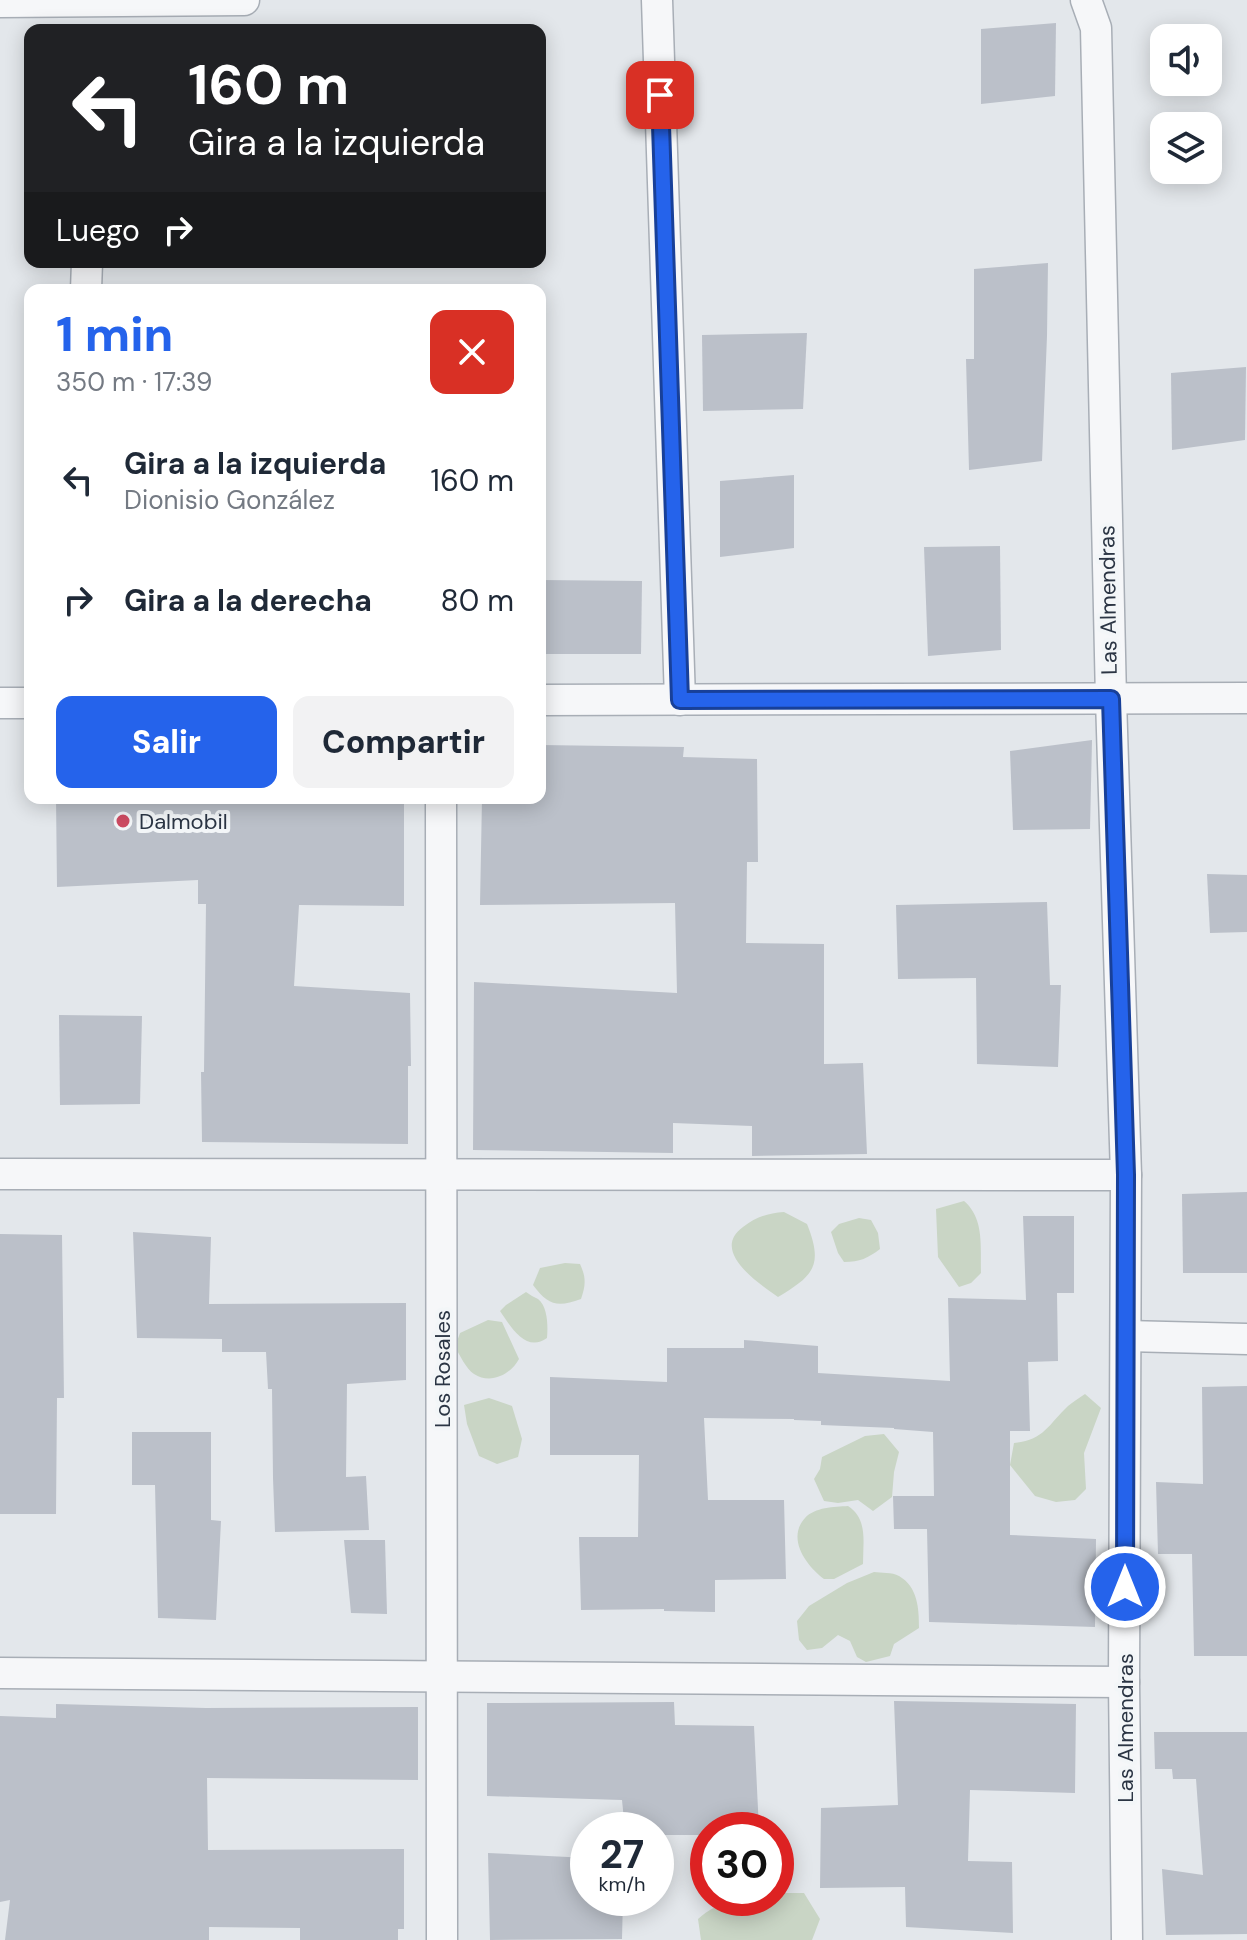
<!DOCTYPE html>
<html lang="es">
<meta charset="utf-8">
<style>
body{margin:0;font-family:"DM Sans",sans-serif;background:#f2f2f3;color:#1f2937;height:100vh;display:flex;flex-direction:column;font-size:30px;white-space:nowrap}
*{box-sizing:border-box;margin:0}
p{font-size:26px;color:#747a83}
.icon{flex:none;width:44px;height:44px;fill:none;stroke:currentColor;stroke-width:2;stroke-linecap:round;stroke-linejoin:round}
.map{position:relative;flex:1;overflow:hidden}
.details{position:absolute;left:24px;top:284px;width:522px;height:520px;display:flex;flex-direction:column;background:#fff;border-radius:16px;box-shadow:0 4px 20px #0003}
.details>*{flex:none}
.guide{position:absolute;left:24px;top:24px;width:522px;height:244px;border-radius:16px;box-shadow:0 4px 20px #0003;background:#202124;color:#fff;overflow:hidden}
.tools{position:absolute;left:1150px;top:24px;display:grid;gap:16px}
.tools a{display:grid;place-items:center;width:72px;height:72px;border-radius:16px;background:#fff;box-shadow:0 4px 20px #0003;font-size:40px}
.speed{position:absolute;left:570px;top:1812px;display:flex;gap:16px;font-size:40px;font-weight:700;text-align:center}
.speed>*{display:grid;place-content:center;width:104px;height:104px;border-radius:50%;background:#fff;box-shadow:0 4px 20px #0003;line-height:1}
.speed small{font-size:20px;font-weight:400}
.speed .limit{border:12px solid #d22;background:#fff;color:#111}
.pin{position:absolute;display:grid;place-items:center;width:68px;height:68px;color:#fff;margin:-34px;border-radius:16px;box-shadow:0 4px 12px #0006}
.me{position:absolute;width:88px;margin:-44px;rotate:0deg;stroke-linejoin:round;filter:drop-shadow(0 0 6px #0008)}
.turn{display:flex;align-items:center;gap:28px;height:168px;padding:0 32px;font-size:36px}
.turn .icon{width:104px;height:104px;stroke-width:2.5}
.turn b{display:block;font-size:56px;line-height:68px}
.then{display:flex;align-items:center;height:76px;padding:0 32px;background:#0003;gap:16px;font-size:30px}
.round{display:grid;place-items:center;flex:none;width:84px;height:84px;border-radius:16px;background:#f2f2f3}
.headline{display:flex;align-items:center;justify-content:space-between;height:136px;padding:0 32px}
h1{font-size:48px;font-weight:800;line-height:60px;color:#2563eb}
.primary-button{display:flex;gap:16px;margin-top:auto;padding:16px 32px}
.primary-button a{flex:1;height:92px;border-radius:16px;background:#2563eb;color:#fff;font-size:32px;font-weight:800;line-height:92px;text-align:center}
.primary-button a+a{background:#f2f2f3;color:#1f2937}
ul{padding:0;list-style:none}
li{display:flex;align-items:center;gap:24px;height:120px;padding:0 32px}
li div{flex:1}
li b{display:block;font-size:30px}
li em{font-style:normal}
.map>svg:first-child{display:block}
.green{fill:#c9d5c5}
.building{fill:#bbc0c9}
.lines{fill:none;stroke-linecap:round;stroke-linejoin:round}
.street-casing{stroke:#a8aeb6;stroke-width:33}
.street{stroke:#f6f7f9;stroke-width:30}
.route-casing{stroke:#184099;stroke-width:20}
.route{stroke:#2563eb;stroke-width:14}
.poi-dot{fill:#cd4b62;stroke:#f3f6f8;stroke-width:3}
.labels{text-anchor:middle;dominant-baseline:central;stroke-width:8;stroke-linejoin:round;paint-order:stroke}
.street-label{font-size:22px;fill:#2b3544;stroke:#f3f6f8}
.poi-label{font-size:22px;fill:#2b3544;stroke:#f3f6f8;text-anchor:start}
</style>
<div class="map">
<svg width="1247" height="1940" viewBox="0 0 1247 1940">
<rect width="100%" height="100%" fill="#e3e7eb"/>
<g class="green">
<path d="M 964,1201 C 985,1219 980,1248 981,1273 L 971,1283 L 959,1287 L 938,1257 L 936,1209 Z"/>
<path d="M 784,1212 L 807,1224 C 824,1266 813,1276 778,1297 C 758,1283 710,1251 743,1227 C 756,1217 768,1213 784,1212 Z"/>
<path d="M 859,1218 L 871,1220 L 878,1233 L 880,1249 C 868,1258 860,1262 844,1262 L 838,1253 L 831,1232 L 839,1224 Z"/>
<path d="M 565,1263 L 580,1264 C 586,1277 586,1285 581,1299 C 557,1308 548,1305 533,1285 L 540,1268 Z"/>
<path d="M 526,1292 C 530,1295 534,1297 538,1299 C 548,1307 548,1326 547,1338 C 526,1353 511,1327 500,1311 L 506,1305 Z"/>
<path d="M 488,1320 L 502,1322 L 519,1359 C 511,1374 491,1385 474,1374 C 466,1369 460,1355 455,1347 L 460,1333 Z"/>
<path d="M 1085,1394 L 1101,1408 L 1084,1453 L 1086,1489 L 1075,1500 L 1056,1502 L 1035,1496 L 1010,1465 L 1014,1443 C 1044,1440 1048,1425 1068,1406 C 1073,1402 1079,1398 1085,1394 Z"/>
<polygon points="489,1398 512,1406 522,1439 518,1457 497,1464 479,1456 467,1424 464,1405"/>
<polygon points="884,1434 899,1452 894,1472 892,1497 873,1511 858,1500 838,1503 824,1501 814,1479 820,1469 822,1457 865,1436"/>
<path d="M 848,1506 C 868,1519 863,1542 863,1564 L 834,1579 L 824,1579 C 807,1566 786,1539 805,1518 C 815,1507 834,1507 848,1506 Z"/>
<path d="M 874,1572 C 881,1573 892,1572 899,1576 C 918,1587 919,1609 919,1628 L 894,1644 L 890,1656 L 866,1662 L 857,1657 L 850,1641 L 838,1635 L 822,1648 L 807,1650 L 799,1640 L 797,1621 L 809,1606 L 847,1583 Z"/>
<path d="M 776,1893 L 804,1893 L 820,1919 L 812,1940 L 701,1940 L 698,1919 C 722,1898 746,1898 776,1898 Z"/>
</g>
<g class="building">
<polygon points="1056,23 1055,96 981,104 981,29"/>
<polygon points="1048,263 1047,336 1042,461 969,470 966,359 974,359 974,269"/>
<polygon points="807,333 803,409 703,411 702,335"/>
<polygon points="1246,367 1245,440 1172,450 1171,373"/>
<polygon points="794,475 794,548 720,557 720,481"/>
<polygon points="1000,546 1001,650 928,656 924,547"/>
<polygon points="540,580 642,581 641,654 540,654"/>
<polygon points="1092,740 1090,829 1013,830 1010,751"/>
<polygon points="540,745 684,747 683,757 757,759 758,862 747,862 746,943 824,944 824,1064 863,1063 867,1154 752,1156 752,1126 673,1123 673,1153 473,1150 474,982 677,993 675,903 480,905 482,798 540,798"/>
<polygon points="56,798 404,798 404,906 299,905 294,986 410,993 411,1066 408,1066 408,1144 202,1142 201,1072 204,1072 206,904 198,904 198,880 57,887"/>
<polygon points="1207,874 1247,875 1247,932 1210,933"/>
<polygon points="1047,902 1050,985 1061,985 1058,1067 977,1064 976,978 898,979 896,905"/>
<polygon points="59,1015 142,1016 140,1104 60,1105"/>
<polygon points="1247,1192 1247,1273 1183,1273 1182,1194"/>
<polygon points="1023,1216 1074,1216 1074,1293 1057,1293 1058,1361 1028,1362 1030,1431 1010,1431 1010,1535 1096,1539 1095,1627 929,1622 927,1529 894,1529 893,1496 934,1496 933,1432 894,1429 894,1428 821,1425 821,1421 794,1420 794,1419 704,1418 708,1500 784,1500 786,1579 715,1580 715,1612 664,1611 664,1609 581,1610 579,1537 638,1537 639,1455 550,1455 550,1377 667,1382 667,1348 744,1348 744,1340 818,1346 818,1373 950,1381 948,1298 1026,1300"/>
<polygon points="133,1232 211,1237 209,1304 406,1303 406,1380 347,1384 346,1477 366,1476 369,1530 275,1532 273,1478 272,1389 268,1389 266,1352 222,1352 222,1339 137,1338"/>
<polygon points="0,1234 62,1235 64,1398 57,1398 56,1514 0,1514"/>
<polygon points="1247,1386 1247,1656 1194,1656 1192,1554 1158,1554 1156,1482 1203,1484 1202,1387"/>
<polygon points="132,1432 211,1432 211,1520 221,1521 216,1620 158,1618 155,1485 132,1485"/>
<polygon points="344,1540 385,1540 387,1614 351,1613"/>
<polygon points="894,1701 1076,1704 1075,1793 970,1790 968,1861 1012,1862 1013,1933 906,1927 905,1887 820,1888 821,1808 898,1805"/>
<polygon points="674,1702 675,1725 754,1726 759,1830 708,1830 708,1835 656,1835 656,1830 625,1830 622,1800 487,1796 487,1703"/>
<polygon points="56,1704 206,1708 418,1707 418,1780 207,1778 208,1850 404,1849 404,1929 398,1929 398,1940 300,1940 300,1928 209,1927 209,1940 5,1940 10,1900 0,1902 0,1716 56,1718"/>
<polygon points="1154,1732 1247,1732 1247,1934 1166,1935 1162,1869 1203,1875 1196,1779 1173,1779 1172,1769 1155,1769"/>
<polygon points="488,1853 588,1858 588,1898 623,1898 622,1939 490,1940"/>
</g>
<g class="lines">
<defs>
<g id="street">
<polyline points="657,0 680,700"/>
<polyline points="1086,0 1096,28 1111,699 1126,1175 1124,1682 1127,1940"/>
<polyline points="0,2 244,0"/>
<polyline points="86,290 87,262"/>
<polyline points="540,700 1247,698"/>
<polyline points="0,703 30,703"/>
<polyline points="441,798 442,1940"/>
<polyline points="0,1174 1126,1175"/>
<polyline points="1126,1336 1247,1339"/>
<polyline points="0,1673 1124,1682"/>
</g>
</defs>
<use href="#street" class="street-casing"/>
<use href="#street" class="street"/>
</g>
<g class="lines">
<defs>
<polyline id="route" points="660,95 680,700 1111,699 1126,1175 1125,1587"/>
</defs>
<use href="#route" class="route-casing"/>
<use href="#route" class="route"/>
</g>
<circle class="poi-dot" cx="123" cy="821" r="8"/>
<g class="labels">
<g class="street-label">
<text transform="translate(1108 600) rotate(-91)">Las Almendras</text>
<text transform="translate(442 1369) rotate(-90)">Los Rosales</text>
<text transform="translate(1125 1728) rotate(-90)">Las Almendras</text>
</g>
<g class="poi-label">
<text x="139" y="821">Dalmobil</text>
</g>
</g>
</svg>
<div class="tools">
<a><svg class="icon" aria-label="sound" viewBox="0 0 24 24"><path d="M4 9h4l5-4v14l-5-4H4zM17 9q2 3 0 6"/></svg></a>
<a><svg class="icon" aria-label="layers" viewBox="0 0 24 24"><path d="M12 4l9 5-9 5-9-5zM3 14l9 5 9-5"/></svg></a>
</div>
<div class="speed"><div>27<small>km/h</small></div><div class="limit">30</div></div>
<div class="pin" style="left:660px;top:95px;background:#d93025"><svg class="icon" aria-label="arrive" viewBox="0 0 24 24"><path d="M6 21V4h12l-3 4 3 4H6"/></svg></div>
<svg class="me" style="left:1125px;top:1587px" viewBox="-20 -20 40 40"><circle r="17" fill="#2563eb" stroke="#fff" stroke-width="3"/><path d="M0-11L8 9 0 5-8 9z" fill="#fff"/></svg>
<div class="guide">
<div class="turn"><svg class="icon" aria-label="left" viewBox="0 0 24 24"><path d="M17 20v-9H6M10 6l-5 5 5 5"/></svg><div><b>160 m</b>Gira a la izquierda</div></div>
<div class="then">Luego<svg class="icon" aria-label="right" viewBox="0 0 24 24"><path d="M7 20v-9h11M14 6l5 5-5 5"/></svg></div>
</div>
<section class="details">
<div class="headline"><div><h1>1 min</h1><p>350 m · 17:39</p></div><a class="round" style="background:#d93025;color:#fff"><svg class="icon" aria-label="close" viewBox="0 0 24 24"><path d="M6 6l12 12M18 6L6 18"/></svg></a></div>
<ul>
<li><svg class="icon" aria-label="left" viewBox="0 0 24 24"><path d="M17 20v-9H6M10 6l-5 5 5 5"/></svg><div><b>Gira a la izquierda</b><p>Dionisio González</p></div><em>160 m</em></li>
<li><svg class="icon" aria-label="right" viewBox="0 0 24 24"><path d="M7 20v-9h11M14 6l5 5-5 5"/></svg><div><b>Gira a la derecha</b></div><em>80 m</em></li>
</ul>
<div class="primary-button"><a>Salir</a><a>Compartir</a></div>
</section>
</div>
